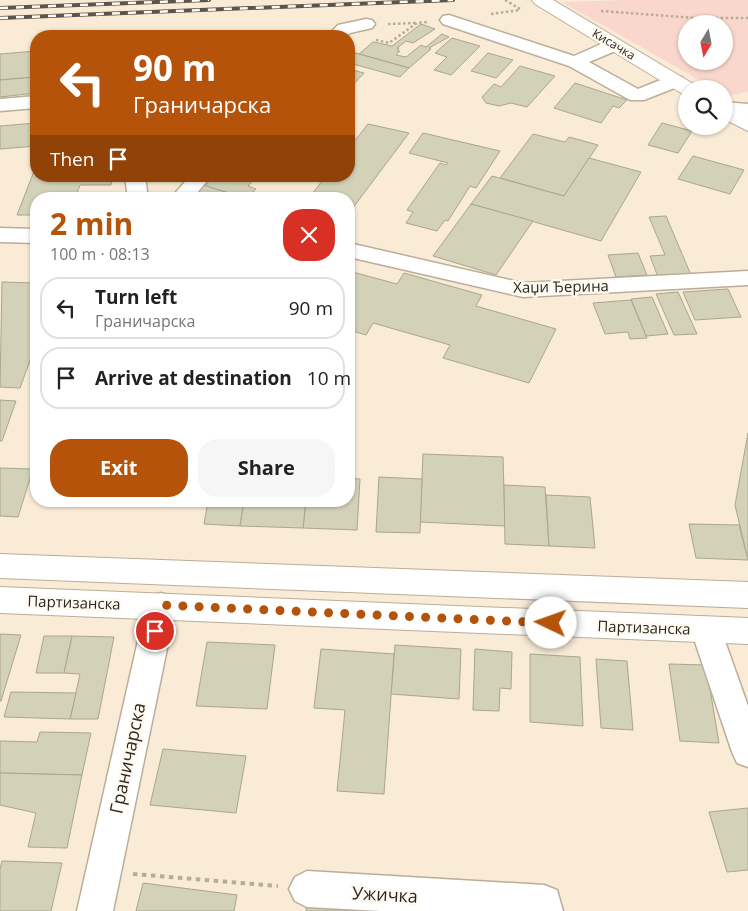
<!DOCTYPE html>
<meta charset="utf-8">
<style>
body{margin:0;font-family:"Open Sans",sans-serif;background:#f6f6f6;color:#222;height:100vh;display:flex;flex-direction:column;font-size:19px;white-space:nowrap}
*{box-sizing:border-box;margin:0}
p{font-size:16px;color:#767676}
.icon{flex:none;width:28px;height:28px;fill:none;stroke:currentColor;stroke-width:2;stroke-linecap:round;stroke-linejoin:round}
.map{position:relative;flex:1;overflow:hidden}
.details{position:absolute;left:30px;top:192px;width:325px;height:315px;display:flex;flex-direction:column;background:#fff;border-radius:20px;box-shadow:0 1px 4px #0004}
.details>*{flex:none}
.guide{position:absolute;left:30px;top:30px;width:325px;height:152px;border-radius:20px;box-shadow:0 1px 4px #0004;background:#b45309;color:#fff;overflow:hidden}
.needle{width:32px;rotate:190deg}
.buttons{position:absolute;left:678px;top:15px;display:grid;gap:10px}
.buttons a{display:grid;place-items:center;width:55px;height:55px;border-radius:50%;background:#fff;box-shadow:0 1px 4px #0004;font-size:25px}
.pin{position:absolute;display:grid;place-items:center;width:42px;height:42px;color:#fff;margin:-21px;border:2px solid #fff;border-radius:50%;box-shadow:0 1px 5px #0007}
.me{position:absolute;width:55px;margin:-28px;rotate:273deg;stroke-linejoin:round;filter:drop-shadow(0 0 4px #0008)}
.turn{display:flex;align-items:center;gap:18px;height:105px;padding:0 20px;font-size:22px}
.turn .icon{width:65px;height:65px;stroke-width:2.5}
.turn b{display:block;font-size:35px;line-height:42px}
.then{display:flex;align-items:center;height:48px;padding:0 20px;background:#0003;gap:10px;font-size:19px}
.round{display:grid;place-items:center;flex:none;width:52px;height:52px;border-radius:20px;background:#f6f6f6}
.summary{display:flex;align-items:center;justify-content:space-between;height:85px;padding:0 20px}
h1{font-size:30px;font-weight:700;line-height:38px;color:#b45309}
.primary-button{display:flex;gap:10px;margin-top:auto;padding:10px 20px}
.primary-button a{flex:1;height:58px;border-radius:20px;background:#b45309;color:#fff;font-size:20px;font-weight:700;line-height:58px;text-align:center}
.primary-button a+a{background:#f6f6f6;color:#222}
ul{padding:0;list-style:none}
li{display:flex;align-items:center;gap:15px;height:62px;margin:0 10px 8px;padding:0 10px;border:2px solid #e0e0e0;border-radius:20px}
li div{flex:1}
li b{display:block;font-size:19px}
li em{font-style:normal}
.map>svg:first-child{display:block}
.green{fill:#f9d7cc;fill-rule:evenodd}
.building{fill:#d4d1b9;stroke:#a9a68f}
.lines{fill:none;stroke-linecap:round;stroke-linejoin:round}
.minor-casing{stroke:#baae99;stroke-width:3}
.major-casing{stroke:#baae99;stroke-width:2}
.path-far1{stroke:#b7ac9b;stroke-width:2.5;stroke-dasharray:2.5 2.5;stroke-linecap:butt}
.path{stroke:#b7ac9b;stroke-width:4;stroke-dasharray:4.5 4.5;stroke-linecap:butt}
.minor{fill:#fff;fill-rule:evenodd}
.major{fill:#fff;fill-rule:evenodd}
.rail-casing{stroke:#5c554a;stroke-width:4}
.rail{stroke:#fffaf1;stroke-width:2.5;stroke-dasharray:8;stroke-linecap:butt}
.route{stroke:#b45309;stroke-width:9;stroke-dasharray:0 16.2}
.labels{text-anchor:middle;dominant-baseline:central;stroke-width:5;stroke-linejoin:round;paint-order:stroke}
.far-street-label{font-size:12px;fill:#2c271f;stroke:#fffaf1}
.street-label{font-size:15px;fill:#2c271f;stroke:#fffaf1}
.near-street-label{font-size:18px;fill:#2c271f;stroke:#fffaf1}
</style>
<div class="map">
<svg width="748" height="911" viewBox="0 0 748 911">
<rect width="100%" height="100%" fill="#f9ebd6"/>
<path class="green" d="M 626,0 L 748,0 L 748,92 L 727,96 L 724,94 L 724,89 L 715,89 L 562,2 ZM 686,24 L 724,24 L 724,61 L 686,61 Z"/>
<g class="building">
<polygon points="421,24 435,29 413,43 406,41 397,48 399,48 397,51 400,51 396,55 406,57 421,45 426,47 442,34 449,37 429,48 431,49 409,68 359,54 373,42 392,46"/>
<polygon points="452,38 480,46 451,75 434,70 447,57 435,53"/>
<polygon points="36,51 36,77 0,80 0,54"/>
<polygon points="349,51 359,54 409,68 400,77 353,64 349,68"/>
<polygon points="488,53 513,60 496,78 471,71"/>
<polygon points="520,66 555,76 527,107 511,103 499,106 486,103 482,97 494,84 501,87"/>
<polygon points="349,69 364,73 350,88 349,88"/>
<polygon points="36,77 36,93 0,97 0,80"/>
<polygon points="575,83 627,100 619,108 613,106 601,123 554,108"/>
<polygon points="36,123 36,146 0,149 0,126"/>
<polygon points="662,123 692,131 678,153 648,145"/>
<polygon points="368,124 409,133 349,213 349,199 308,199 326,176 349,176 349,148"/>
<polygon points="423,133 500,151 476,188 470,186 448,221 445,220 437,231 406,223 413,212 407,210 440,163 446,165 448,163 409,153"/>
<polygon points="533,134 565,142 569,137 598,145 564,196 500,178"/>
<polygon points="693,156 744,170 730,194 678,179"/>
<polygon points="589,158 641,172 601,241 471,204 492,176 564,196"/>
<polygon points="36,166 36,176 125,176 125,180 112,180 111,185 80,185 77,193 113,194 111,199 36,199 36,215 17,215"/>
<polygon points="214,176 256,177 248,186 256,189 247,198 205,186"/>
<polygon points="203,185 248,199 190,199"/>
<polygon points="471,204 533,221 496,275 433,256"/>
<polygon points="666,216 691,275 658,277 650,256 665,255 649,217"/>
<polygon points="638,253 647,275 616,277 608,255"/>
<polygon points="349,271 397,284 404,273 482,295 476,306 556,329 529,383 443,358 450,345 373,323 366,335 349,330"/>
<polygon points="2,282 36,283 36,344 20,388 0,387"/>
<polygon points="728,289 741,317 695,320 683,292"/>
<polygon points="678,292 697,334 674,335 656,294"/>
<polygon points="652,297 668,334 646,336 631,299"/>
<polygon points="631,300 647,338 630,339 628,332 605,334 593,303"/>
<polygon points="0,400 16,401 2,441 0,441"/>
<polygon points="748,433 748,560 735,505"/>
<polygon points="423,454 503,457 505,526 420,522"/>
<polygon points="0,468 33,469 18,517 0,516"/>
<polygon points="379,477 422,479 420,533 376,532"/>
<polygon points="349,478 360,479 357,530 303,528 306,501 349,501"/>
<polygon points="504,485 545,487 549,546 505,544"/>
<polygon points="546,495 590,497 595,548 549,546"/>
<polygon points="208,501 244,501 240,526 204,524"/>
<polygon points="244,501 306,501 303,528 240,526"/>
<polygon points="689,524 739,525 748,560 696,558"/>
<polygon points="0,634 21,635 1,701 0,701"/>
<polygon points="44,636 72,636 64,673 36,673"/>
<polygon points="72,636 114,637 98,719 70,719 80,674 64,673"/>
<polygon points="207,642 275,645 267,709 196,706"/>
<polygon points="395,645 461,649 459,699 391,694"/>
<polygon points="321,649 394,654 384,794 337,791 345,710 314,708"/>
<polygon points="475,649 512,652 511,689 500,688 499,711 473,710"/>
<polygon points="530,654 580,657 583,726 530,722"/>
<polygon points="596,659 627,661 633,730 601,728"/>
<polygon points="669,664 706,665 719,743 680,741"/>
<polygon points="11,692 76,693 70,719 4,717"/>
<polygon points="40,732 91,733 82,775 0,773 0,741 37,742"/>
<polygon points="163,749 246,756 236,813 150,805"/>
<polygon points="0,773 82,775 67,848 28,847 36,813 0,805"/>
<polygon points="748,808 748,870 727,872 709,812"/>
<polygon points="2,861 62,863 51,911 0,911 0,869"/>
<polygon points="143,883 237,895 234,911 136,911"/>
<polygon points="306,906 356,909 356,911 306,911"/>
</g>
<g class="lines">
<defs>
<g id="minor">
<polygon points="449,15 574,56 608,41 620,41 623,45 620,49 589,62 638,89 668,77 682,77 684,81 682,85 644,100 630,100 569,66 443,24 440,20 443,16"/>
<polygon points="366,19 372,20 375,24 372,28 350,33 346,36 327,36 338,25"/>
<polygon points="36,96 36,108 0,111 0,99"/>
<polygon points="724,102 748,104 748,116 724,114"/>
<polygon points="125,176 145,176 148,199 128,199"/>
<polygon points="190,176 211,176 192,199 170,199"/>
<polygon points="0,228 36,229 36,243 0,242"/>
<polygon points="349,243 523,283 748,271 748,285 523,297 349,257"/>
<polygon points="161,593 171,596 176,605 113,911 77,911 146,605 151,596"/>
<polygon points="706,617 717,621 721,630 748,706 748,767 737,763 732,752 691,630 695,621"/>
<polygon points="307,871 544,885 557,890 563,911 381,911 307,907 295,901 289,889 295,877"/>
</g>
<g id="major">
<polygon points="532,0 553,0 695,85 698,89 686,89 686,94 681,93 535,4"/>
<polygon points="724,104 748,116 748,131 724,119"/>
<polygon points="0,554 748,582 748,608 0,578"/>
<polygon points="0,587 748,618 748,644 0,613"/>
</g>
</defs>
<use href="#minor" class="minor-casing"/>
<use href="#major" class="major-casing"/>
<g class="path-far1">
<polyline points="505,0 522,10"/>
<polyline points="601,11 696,18 748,18"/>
<polyline points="491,14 520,10"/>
<polyline points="388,24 416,23"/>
<polyline points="376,40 389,43 417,23 428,22"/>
</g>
<polyline class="path" points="133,874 278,886"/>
<use href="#minor" class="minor"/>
<use href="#major" class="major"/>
<defs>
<g id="rail">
<polyline points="0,8 209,0"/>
<polyline points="0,18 453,0"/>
</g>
</defs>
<use href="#rail" class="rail-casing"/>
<use href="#rail" class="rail"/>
</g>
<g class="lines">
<polyline class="route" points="155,631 161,605 551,623"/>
</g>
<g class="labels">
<g class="far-street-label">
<text transform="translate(614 44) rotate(31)">Кисачка</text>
</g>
<g class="street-label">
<text transform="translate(561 286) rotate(-1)">Хаџи Ђерина</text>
<text transform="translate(74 602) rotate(2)">Партизанска</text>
<text transform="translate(644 627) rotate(2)">Партизанска</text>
</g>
<g class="near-street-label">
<text transform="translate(127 758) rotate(-78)">Граничарска</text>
<text transform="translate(385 894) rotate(3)">Ужичка</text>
</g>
</g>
</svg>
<div class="buttons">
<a><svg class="needle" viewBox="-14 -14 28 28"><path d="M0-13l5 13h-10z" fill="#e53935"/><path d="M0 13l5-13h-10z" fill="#767676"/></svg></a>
<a><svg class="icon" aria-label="search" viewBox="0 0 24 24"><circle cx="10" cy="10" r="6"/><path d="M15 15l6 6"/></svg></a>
</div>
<div class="pin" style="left:155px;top:631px;background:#d93025"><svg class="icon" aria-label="arrive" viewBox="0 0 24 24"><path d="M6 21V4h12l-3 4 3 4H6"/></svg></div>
<svg class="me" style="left:551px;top:623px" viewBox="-20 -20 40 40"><circle r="19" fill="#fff"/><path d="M0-13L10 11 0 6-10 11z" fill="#b45309"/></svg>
<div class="guide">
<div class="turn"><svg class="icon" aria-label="left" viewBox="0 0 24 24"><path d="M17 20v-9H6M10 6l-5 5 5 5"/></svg><div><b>90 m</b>Граничарска</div></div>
<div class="then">Then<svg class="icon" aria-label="arrive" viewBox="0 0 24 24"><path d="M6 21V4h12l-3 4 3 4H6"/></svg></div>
</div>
<section class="details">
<div class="summary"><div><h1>2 min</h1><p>100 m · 08:13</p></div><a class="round" style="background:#d93025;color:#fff"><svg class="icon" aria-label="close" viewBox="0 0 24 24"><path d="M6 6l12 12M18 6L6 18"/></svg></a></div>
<ul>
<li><svg class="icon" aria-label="left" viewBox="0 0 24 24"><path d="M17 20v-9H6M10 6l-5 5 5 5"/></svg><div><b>Turn left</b><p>Граничарска</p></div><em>90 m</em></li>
<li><svg class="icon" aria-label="arrive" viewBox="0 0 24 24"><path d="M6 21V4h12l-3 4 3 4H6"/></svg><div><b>Arrive at destination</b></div><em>10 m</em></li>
</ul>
<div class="primary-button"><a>Exit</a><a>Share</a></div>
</section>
</div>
